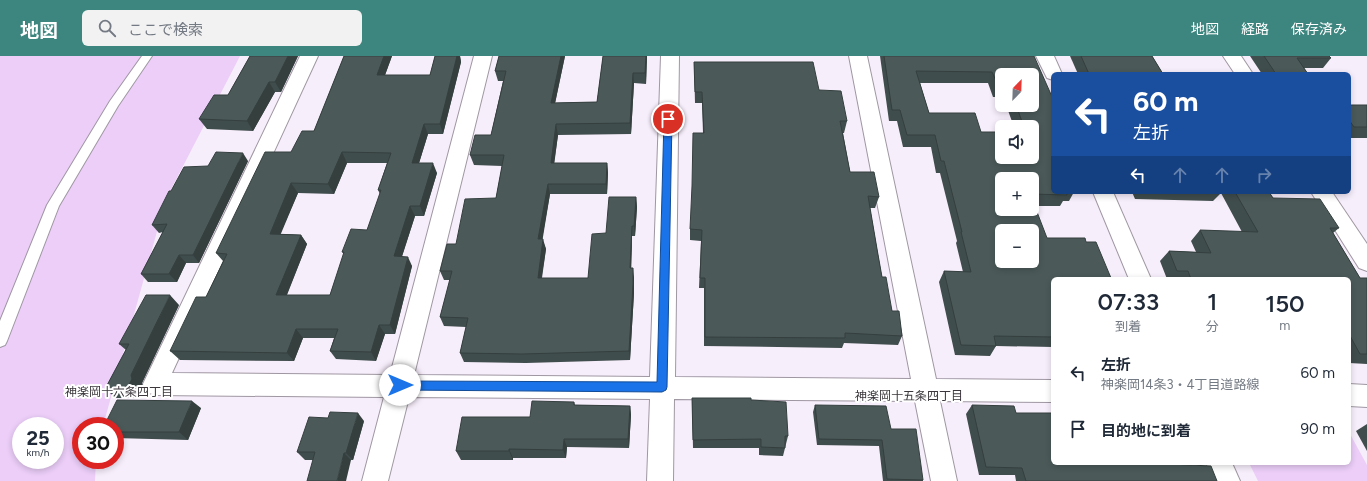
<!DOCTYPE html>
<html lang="ja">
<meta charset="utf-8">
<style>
body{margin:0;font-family:Figtree,"Noto Sans JP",sans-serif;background:#f2f2f3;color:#1f2937;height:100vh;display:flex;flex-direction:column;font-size:15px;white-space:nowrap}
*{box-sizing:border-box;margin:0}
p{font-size:13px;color:#747a83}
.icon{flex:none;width:22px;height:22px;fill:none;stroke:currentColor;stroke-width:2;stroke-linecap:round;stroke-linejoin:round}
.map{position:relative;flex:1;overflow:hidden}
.sheet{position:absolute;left:1051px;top:221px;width:300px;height:188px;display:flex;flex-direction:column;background:#fff;border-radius:6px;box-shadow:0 2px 6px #0003}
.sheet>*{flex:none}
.banner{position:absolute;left:1051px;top:16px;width:300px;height:122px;border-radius:6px;box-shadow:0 2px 6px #0003;background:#1a4fa0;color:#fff;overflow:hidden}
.needle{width:26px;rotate:23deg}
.tools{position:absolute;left:995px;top:12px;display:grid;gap:8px}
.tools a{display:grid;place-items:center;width:44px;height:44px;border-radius:6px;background:#fff;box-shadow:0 2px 6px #0003;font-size:20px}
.speed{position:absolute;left:12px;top:361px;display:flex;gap:8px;font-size:20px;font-weight:700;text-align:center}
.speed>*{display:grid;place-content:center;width:52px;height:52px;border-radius:50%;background:#fff;box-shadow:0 2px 6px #0003;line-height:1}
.speed small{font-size:10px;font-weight:400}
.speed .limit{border:6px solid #d22;background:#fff;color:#111}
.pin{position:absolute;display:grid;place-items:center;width:34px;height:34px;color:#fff;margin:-17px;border:2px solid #fff;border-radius:50%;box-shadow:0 1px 4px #0007}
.me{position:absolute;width:44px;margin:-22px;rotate:90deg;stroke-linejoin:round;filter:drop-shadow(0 0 3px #0008)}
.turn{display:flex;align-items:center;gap:14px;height:84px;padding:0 16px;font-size:18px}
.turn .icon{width:52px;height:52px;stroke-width:2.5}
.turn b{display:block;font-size:28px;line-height:34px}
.lanes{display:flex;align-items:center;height:38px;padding:0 16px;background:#0003;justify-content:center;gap:20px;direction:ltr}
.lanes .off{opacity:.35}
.eta{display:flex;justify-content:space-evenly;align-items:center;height:68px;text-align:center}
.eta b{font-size:24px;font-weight:600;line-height:28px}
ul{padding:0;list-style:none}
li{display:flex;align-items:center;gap:12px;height:56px;padding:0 16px}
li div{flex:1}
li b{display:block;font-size:15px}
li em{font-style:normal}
header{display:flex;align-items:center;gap:24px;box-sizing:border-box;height:56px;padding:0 20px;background:#3d857f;color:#fff}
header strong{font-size:19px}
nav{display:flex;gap:22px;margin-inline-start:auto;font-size:14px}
.search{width:280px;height:36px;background:#f2f2f3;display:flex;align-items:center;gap:10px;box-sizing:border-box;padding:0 14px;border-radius:6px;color:#747a83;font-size:15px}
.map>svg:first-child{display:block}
.green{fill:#eccef9;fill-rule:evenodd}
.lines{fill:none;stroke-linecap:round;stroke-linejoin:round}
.lane-casing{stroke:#9f97a2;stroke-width:2}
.street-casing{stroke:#9f97a2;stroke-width:2}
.lane{fill:#fff;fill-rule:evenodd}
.street{fill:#fff;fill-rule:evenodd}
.wall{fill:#404d4d;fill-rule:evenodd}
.shaded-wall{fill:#343f3e}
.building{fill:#4b5a59;stroke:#343f3e;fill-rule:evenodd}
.route{fill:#1a73e8;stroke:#114b97}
.labels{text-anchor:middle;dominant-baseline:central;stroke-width:4;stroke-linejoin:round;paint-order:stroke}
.neighbourhood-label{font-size:12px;fill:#3b373c;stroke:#fff}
</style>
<header>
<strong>地図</strong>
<div class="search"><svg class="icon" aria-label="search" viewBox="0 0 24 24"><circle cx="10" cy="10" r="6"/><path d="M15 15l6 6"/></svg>ここで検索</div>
<nav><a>地図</a><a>経路</a><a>保存済み</a></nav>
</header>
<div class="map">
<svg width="1367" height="425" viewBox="0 0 1367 425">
<rect width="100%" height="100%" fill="#f7eefb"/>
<g class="green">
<path d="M 0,0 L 240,0 L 166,143 L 103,370 L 81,370 L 81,404 L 96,404 L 95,425 L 0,425 ZM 21,370 L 55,370 L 55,404 L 21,404 Z"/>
<polygon points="1349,376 1367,409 1367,425 1258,425 1249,407 1349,407"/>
</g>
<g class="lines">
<defs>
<polygon id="lane" points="142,0 152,0 118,50 59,150 7,285 5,289 0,291 0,265 47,149 110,45"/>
<g id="street">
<polygon points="300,0 318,0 172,317 390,319 474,0 492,0 414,319 650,321 661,0 679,0 675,321 911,323 849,0 867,0 936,323 1053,324 1053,346 940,345 957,425 931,425 915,345 674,343 673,425 647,425 650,343 409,341 388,425 362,425 384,341 155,339 146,336 143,328"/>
<polygon points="1036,0 1054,0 1062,18 1053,18 1053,24 1047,22"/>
<polygon points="1223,0 1241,0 1253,18 1235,18"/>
<polygon points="1093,136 1113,136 1151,223 1129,223"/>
<polygon points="1311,136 1332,136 1367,188 1367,215 1359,212"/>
<polygon points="1349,328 1367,329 1367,351 1349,350"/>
<polygon points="1206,407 1232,407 1240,425 1214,425"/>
</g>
</defs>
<use href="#lane" class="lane-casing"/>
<use href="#street" class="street-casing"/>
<use href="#lane" class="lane"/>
<use href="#street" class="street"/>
</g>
<g class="wall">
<polygon points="250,0 298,0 281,36 275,36 253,75 207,73 199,63 228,39"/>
<path d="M 344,0 L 392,0 L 385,19 L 430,19 L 435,0 L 460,0 L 461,6 L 443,78 L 428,78 L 419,107 L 437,117 L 424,160 L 415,160 L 402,200 L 412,210 L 395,278 L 385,278 L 376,305 L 336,303 L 330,295 L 334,282 L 303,282 L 294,305 L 180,304 L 170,295 L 206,241 L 223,205 L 216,197 L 291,96 L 314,75 ZM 347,107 L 387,107 L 378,134 L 380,138 L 367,174 L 342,196 L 344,198 L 330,239 L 287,239 L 307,188 L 301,179 L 280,178 L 298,137 L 334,138 Z"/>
<polygon points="499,0 565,0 555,47 597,46 603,0 647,0 646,28 634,27 631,78 558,79 554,107 607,107 608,117 607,138 550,138 542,183 546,193 542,222 588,222 606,177 636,141 637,151 635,180 632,180 631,212 634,222 634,237 630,304 526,307 464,306 460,297 466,271 444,270 440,261 450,224 444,224 440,215 456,188 496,142 502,110 474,109 470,99 491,79 503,25 498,25 495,15"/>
<path d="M 880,0 L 1034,0 L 1053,136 L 1074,136 L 1069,145 L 1063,145 L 1060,150 L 1034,150 L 1053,223 L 1053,291 L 996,290 L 990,300 L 955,299 L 939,226 L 944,215 L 963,216 L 956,187 L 957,185 L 940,117 L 936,117 L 931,91 L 903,91 L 897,65 L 889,65 ZM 1002,19 L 1032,49 L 1006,49 L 1014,71 L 1032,71 L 1002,101 L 981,76 L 929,57 L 920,27 L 988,27 L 993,41 L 1002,41 ZM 1032,123 L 1032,153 L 1002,153 Z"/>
<polygon points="1070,0 1152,0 1163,18 1078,18"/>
<polygon points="1250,0 1329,0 1331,2 1323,12 1304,12 1308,18 1262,18"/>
<polygon points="694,6 819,34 847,65 844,77 843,77 850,116 879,141 875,152 870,152 882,221 892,255 902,280 898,289 844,287 842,292 704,290 704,232 699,232 701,185 690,184 690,173 703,77 702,47 695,47"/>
<rect x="1349" y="49" width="18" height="33"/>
<polygon points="248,105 199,207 186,207 177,226 148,226 141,218 163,176 159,177 152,169 171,135 208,110"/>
<polygon points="1132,136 1269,136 1273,142 1339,172 1333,177 1360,222 1367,222 1367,308 1349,307 1349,223 1167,223 1160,205 1169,195 1196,196 1191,185 1200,174 1242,176 1221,137 1213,145 1135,143"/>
<polygon points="179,249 142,327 143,332 138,342 116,342 105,333 126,294 119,288"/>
<polygon points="692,342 751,344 788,380 783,400 759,399 759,392 693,392"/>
<polygon points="574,346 575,349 630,350 631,359 629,392 567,391 566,402 513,402 513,404 461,404 456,395 530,361"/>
<polygon points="815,349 891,373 923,424 923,425 883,425 879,390 817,389 813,356"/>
<polygon points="972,349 1016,357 1053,407 1169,408 1217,425 1016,425 1015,419 979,419 966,358"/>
<polygon points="201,352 188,384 115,382 115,370"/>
<polygon points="364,365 353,404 305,404 297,396"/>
<polygon points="1367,368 1367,395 1356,375"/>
</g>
<g class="shaded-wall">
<polygon points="288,0 298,0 281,36 275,26"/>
<polygon points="384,0 392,0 381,30 377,19"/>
<polygon points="457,0 460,0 461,6 443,78 440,68"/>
<polygon points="561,0 565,0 553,57 551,47"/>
<polygon points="646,0 647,0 646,28 645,17"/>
<polygon points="633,17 634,27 631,78 630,67"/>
<polygon points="269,26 275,36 253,75 247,65"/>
<polygon points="424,68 428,78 416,117 412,107"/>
<polygon points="556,68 558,79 553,117 551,107"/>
<polygon points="342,96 347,107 334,138 328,128"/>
<polygon points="243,97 248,105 199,207 193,199"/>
<polygon points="433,107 437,117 424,160 420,150"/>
<polygon points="607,107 608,117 607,138 606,128"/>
<polygon points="291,127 298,137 277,187 270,178"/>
<polygon points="548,128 550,138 541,193 538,183"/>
<polygon points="636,141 637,151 635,180 634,170"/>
<polygon points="410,150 415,160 399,210 394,200"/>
<polygon points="632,170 632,180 631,222 630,212"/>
<polygon points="301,179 307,188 283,248 276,239"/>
<polygon points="543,183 546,193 540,231 538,222"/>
<polygon points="179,199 186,207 177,226 169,218"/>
<polygon points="408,201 412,210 395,278 390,269"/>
<polygon points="633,212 634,222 634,237 630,304 629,295"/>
<polygon points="170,239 179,249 142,327 143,332 138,342 126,334 131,319"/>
<polygon points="379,269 385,278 376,305 371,296"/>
<polygon points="296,273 303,282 294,305 287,297"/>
<polygon points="192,345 201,352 188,384 179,376"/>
<polygon points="630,350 631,359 629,392 628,383"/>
<polygon points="358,357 364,365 353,404 346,397"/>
<polygon points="564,383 567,391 566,402 563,394"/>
<polygon points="509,393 513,402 513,404 509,395"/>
<polygon points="344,397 351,404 346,425 337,425"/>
</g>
<g class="building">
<polygon points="250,0 288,0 275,26 269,26 247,65 199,63 214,39 228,39"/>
<path d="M 344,0 L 384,0 L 377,19 L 430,19 L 435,0 L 457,0 L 440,68 L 424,68 L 412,107 L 433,107 L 420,150 L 410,150 L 394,200 L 408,201 L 390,269 L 379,269 L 371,296 L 330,295 L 338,273 L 296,273 L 287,297 L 170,295 L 196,241 L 206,241 L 227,198 L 216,197 L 265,96 L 291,96 L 302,75 L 314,75 ZM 342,96 L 391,97 L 378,134 L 381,134 L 367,174 L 351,173 L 342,196 L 344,196 L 330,239 L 276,239 L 301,179 L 270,178 L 291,127 L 328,128 Z"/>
<polygon points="499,0 561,0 551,47 597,46 603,0 646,0 645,17 633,17 630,67 556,68 551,107 607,107 606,128 548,128 538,183 543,183 538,222 588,222 592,178 606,177 609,141 636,141 634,170 632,170 630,212 633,212 633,228 629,295 522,298 460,297 468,262 440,261 452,215 440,215 447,188 456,188 465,143 496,142 504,99 470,99 475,79 491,79 506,15 495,15"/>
<path d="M 884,0 L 1034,0 L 1053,43 L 1053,136 L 1066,136 L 1067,139 L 1032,138 L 1032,123 L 1002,123 L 1002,153 L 1032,153 L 1032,143 L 1047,182 L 1085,182 L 1086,186 L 1096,186 L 1111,222 L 1132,222 L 1132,223 L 1053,223 L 1053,281 L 994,280 L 996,290 L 961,289 L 944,215 L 971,216 L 961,176 L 962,176 L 944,105 L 941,105 L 935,79 L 907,79 L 900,54 L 892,54 ZM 916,15 L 992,16 L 998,29 L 1002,29 L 1002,19 L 1032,19 L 1032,49 L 1016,49 L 1024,71 L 1032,71 L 1032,101 L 1002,101 L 1002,76 L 981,76 L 975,57 L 929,57 ZM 1002,175 L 1032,175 L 1032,205 L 1002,205 Z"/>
<polygon points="1081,0 1152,0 1163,18 1089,18"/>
<polygon points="1264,0 1329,0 1331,2 1297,2 1308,18 1276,18"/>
<polygon points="694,6 813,6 819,34 841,35 847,65 840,65 850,116 874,116 879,141 868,140 877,193 882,221 886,221 892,255 899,255 902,280 845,277 845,282 705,281 705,222 700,222 702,174 690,173 692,130 693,77 704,77 702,36 695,36"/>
<polygon points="1349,49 1367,49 1367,71 1354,71 1349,64"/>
<polygon points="216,96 243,97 193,199 179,199 169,218 141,218 167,168 152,169 169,135 171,135 184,111 208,110"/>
<polygon points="1235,136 1269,136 1273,142 1320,143 1339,172 1330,172 1360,222 1367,222 1367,298 1360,298 1349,278 1349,223 1191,223 1188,215 1177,215 1169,195 1211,197 1200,174 1258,176"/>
<polygon points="146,239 170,239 131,319 132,323 126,334 105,333 129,288 119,288"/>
<polygon points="692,342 751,342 751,344 786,346 788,380 785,380 785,392 761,391 761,383 693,384"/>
<polygon points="117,344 192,345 179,376 115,376 115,370 104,370"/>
<polygon points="532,345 574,346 574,349 630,350 628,383 564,383 563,394 509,393 509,395 456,395 462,361 530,361"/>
<polygon points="815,349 886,350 891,373 916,373 923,424 887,423 882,384 819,383"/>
<polygon points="972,349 1014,350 1016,357 1053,357 1053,407 1169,407 1169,408 1211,410 1217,425 1026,425 1022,412 986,411"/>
<polygon points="330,356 358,357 346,397 344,397 337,425 307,425 315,396 297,396 309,361 328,362"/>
</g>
<polygon class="route" points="668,60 672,63 667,331 666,334 662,336 400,334 396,333 394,329 396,326 400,325 657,326 664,63"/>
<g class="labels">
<g class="neighbourhood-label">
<text x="119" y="336">神楽岡十六条四丁目</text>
<text x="909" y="340">神楽岡十五条四丁目</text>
</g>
</g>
</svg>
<div class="tools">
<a><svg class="needle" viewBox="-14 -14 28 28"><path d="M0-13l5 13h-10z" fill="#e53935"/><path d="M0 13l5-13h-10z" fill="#747a83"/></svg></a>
<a><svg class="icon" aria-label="sound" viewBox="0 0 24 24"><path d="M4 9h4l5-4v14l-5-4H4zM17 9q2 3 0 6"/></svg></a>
<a>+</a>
<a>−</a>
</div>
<div class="speed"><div>25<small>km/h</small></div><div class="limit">30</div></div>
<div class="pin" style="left:668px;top:63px;background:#d93025"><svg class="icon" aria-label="arrive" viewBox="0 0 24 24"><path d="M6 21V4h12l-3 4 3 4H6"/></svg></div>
<svg class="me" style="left:400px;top:329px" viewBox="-20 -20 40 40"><circle r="19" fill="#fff"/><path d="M0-13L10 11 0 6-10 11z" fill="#1a73e8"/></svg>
<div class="banner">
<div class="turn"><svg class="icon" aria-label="left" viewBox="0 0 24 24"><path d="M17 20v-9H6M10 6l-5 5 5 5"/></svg><div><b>60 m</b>左折</div></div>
<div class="lanes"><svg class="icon" aria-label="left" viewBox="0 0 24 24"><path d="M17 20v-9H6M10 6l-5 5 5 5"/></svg><svg class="icon off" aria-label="ahead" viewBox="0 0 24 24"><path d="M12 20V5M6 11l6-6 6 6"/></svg><svg class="icon off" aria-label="ahead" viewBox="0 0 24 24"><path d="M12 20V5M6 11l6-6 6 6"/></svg><svg class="icon off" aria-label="right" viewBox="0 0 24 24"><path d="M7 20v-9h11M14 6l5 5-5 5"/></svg></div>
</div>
<section class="sheet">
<div class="eta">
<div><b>07:33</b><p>到着</p></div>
<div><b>1</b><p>分</p></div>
<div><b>150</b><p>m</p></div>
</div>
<ul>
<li><svg class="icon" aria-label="left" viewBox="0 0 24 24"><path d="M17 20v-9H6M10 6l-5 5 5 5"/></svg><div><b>左折</b><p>神楽岡14条3・4丁目道路線</p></div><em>60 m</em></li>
<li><svg class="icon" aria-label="arrive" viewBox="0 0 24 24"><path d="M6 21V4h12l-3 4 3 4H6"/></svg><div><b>目的地に到着</b></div><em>90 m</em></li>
</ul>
</section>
</div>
